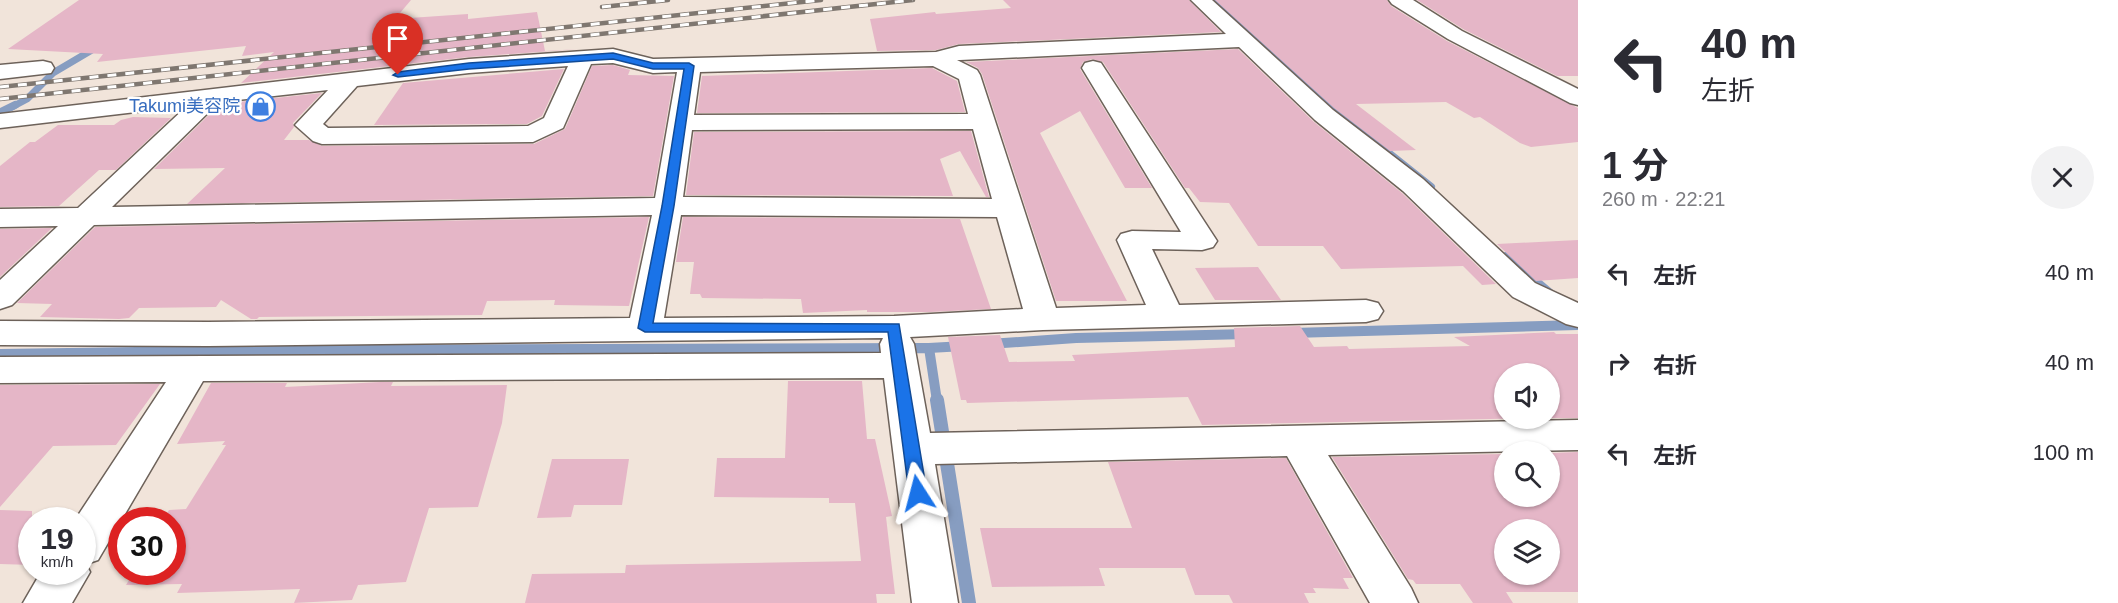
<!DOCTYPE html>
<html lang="ja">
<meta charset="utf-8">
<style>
body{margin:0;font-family:Arial,"Noto Sans JP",sans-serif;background:#f2f2f3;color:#2b2b33;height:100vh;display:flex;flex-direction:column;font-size:22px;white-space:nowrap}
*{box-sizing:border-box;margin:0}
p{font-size:20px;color:#7c7c81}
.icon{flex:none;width:33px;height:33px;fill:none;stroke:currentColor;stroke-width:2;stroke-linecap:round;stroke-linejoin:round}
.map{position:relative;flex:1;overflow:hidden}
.details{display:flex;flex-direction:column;background:#fff;width:540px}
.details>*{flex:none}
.top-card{background:#fff;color:#2b2b33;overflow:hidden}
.fabs{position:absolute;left:1494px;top:363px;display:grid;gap:12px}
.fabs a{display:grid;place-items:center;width:66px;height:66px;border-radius:50%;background:#fff;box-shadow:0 2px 4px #0004;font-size:30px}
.speed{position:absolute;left:18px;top:507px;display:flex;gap:12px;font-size:30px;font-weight:700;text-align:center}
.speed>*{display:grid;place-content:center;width:78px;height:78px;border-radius:50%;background:#fff;box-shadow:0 2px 4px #0004;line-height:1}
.speed small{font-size:15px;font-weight:400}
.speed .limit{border:9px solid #d22;background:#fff;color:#111}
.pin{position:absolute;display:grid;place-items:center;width:51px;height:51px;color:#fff;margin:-62px -26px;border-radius:50% 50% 50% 0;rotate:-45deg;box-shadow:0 0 6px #0007}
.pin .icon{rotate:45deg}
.me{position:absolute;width:66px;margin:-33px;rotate:351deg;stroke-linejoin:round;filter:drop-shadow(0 0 4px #0008)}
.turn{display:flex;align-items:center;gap:21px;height:126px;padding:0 24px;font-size:27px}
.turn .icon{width:78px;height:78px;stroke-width:2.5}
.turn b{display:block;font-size:42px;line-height:51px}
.round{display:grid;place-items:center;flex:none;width:63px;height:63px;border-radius:32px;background:#f2f2f3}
.head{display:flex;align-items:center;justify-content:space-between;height:102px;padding:0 24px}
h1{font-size:36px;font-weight:700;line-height:45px}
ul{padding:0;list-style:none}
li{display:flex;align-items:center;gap:18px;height:90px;padding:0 24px}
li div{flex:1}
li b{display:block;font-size:22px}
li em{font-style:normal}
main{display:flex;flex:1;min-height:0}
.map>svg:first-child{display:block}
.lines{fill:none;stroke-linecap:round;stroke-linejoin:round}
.stream-far3{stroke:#879dc1;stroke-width:7}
.stream-far2{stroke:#879dc1;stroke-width:8}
.stream-far1{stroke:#879dc1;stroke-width:10}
.stream{stroke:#879dc1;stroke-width:14}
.building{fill:#e5b6c7;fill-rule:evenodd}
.minor-casing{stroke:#6d625a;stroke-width:3}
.minor{fill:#fff;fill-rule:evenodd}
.rail-casing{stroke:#7f7770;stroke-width:4.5}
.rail{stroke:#fff;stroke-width:3;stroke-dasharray:9;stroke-linecap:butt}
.route{fill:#1a73e8;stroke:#114b97;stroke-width:1.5}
.labels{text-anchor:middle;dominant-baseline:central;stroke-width:4.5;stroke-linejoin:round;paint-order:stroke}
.far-shop-label{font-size:18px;fill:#366cbe;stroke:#fff;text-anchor:end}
</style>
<main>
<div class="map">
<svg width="1578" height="603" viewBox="0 0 1578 603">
<rect width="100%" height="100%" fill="#f1e4da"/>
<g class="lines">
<g class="stream-far3">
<polyline points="1213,0 1329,107"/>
<polyline points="12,107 27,99 53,73 97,47"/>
</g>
<g class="stream-far2">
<polyline points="1328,105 1431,187"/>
<polyline points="1,112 15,105"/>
</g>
<g class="stream-far1">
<polyline points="1506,257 1549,293"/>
<polyline points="1292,333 1578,325"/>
<polyline points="989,344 1076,338 1249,334"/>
<polyline points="929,348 964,346"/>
<polyline points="0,354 277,350 929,348 937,401"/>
</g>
<polyline class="stream" points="937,400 969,603"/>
</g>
<g class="building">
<polygon points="79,0 411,0 395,19 468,14 468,19 537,12 545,51 580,49 469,57 241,83 274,52 242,56 246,46 97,62 103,54 8,49"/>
<polygon points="1003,0 1189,0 1221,32 959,44 936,50 877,51 870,19 935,12 936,14 1011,8"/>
<polygon points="1215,0 1387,0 1391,6 1447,41 1578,108 1578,142 1531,147 1520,143 1480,117 1474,118 1446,102 1356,104 1416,150 1390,151 1334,108"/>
<polygon points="1417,0 1578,0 1578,76 1557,76 1463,29"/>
<polygon points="1238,49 1314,122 1402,193 1496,284 1482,285 1463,266 1341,269 1323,246 1258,246 1229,203 1200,202 1189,188 1185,188 1103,62 1092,59 1083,62 1080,69 1152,188 1125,188 1080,111 1040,133 1127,301 1056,301 982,74 978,68 966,62"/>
<polygon points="613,65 630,70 628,75 674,76 653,196 187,204 225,168 154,169 220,104 322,93 293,123 294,127 284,140 309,140 322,146 534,144 565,129 592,66"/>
<polygon points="932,68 957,81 965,112 697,113 702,76"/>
<polygon points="564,69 542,116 527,124 374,125 403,83"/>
<polygon points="133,117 171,118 116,170 99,170 59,206 0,207 0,166 30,142 35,142 58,125 114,125 121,120"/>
<polygon points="971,131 989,197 986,197 960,151 940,159 953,196 686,195 694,132"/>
<polygon points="649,217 629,306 554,305 555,300 487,301 482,315 259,317 257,319 251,319 221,300 216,307 139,308 129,318 119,319 40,317 52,304 17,303 95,227"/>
<polygon points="683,217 960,219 991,309 930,312 867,312 867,310 803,313 801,299 702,298 700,294 690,294 694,262 676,262"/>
<polygon points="52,228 0,277 0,229"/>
<polygon points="1578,240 1578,278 1536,281 1497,244"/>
<polygon points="1258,267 1281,300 1215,300 1195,268"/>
<polygon points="1300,326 1314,347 1347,346 1349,349 1470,346 1454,337 1554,332 1556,334 1578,334 1578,418 1550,418 1550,374 1504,374 1504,418 1541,418 1202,425 1188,397 967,403 966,400 961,400 948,337 1000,335 1009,362 1075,361 1072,355 1235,347 1234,328"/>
<polygon points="788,381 862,381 867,439 875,439 892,516 886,517 895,594 876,594 877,603 525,603 532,574 625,573 626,565 861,561 855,503 829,503 829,498 714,497 717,458 785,458"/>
<polygon points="381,382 393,382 391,386 507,385 502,423 478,507 429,508 406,582 358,585 352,600 294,603 300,589 177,593 182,584 126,585 134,572 172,572 172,520 163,520 169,510 186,509 226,445 222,445 225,441 177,444 211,383 287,383 285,387"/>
<polygon points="160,384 116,445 53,446 0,507 0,385"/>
<path d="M 1578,452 L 1578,592 L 1506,592 L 1513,603 L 1473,603 L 1460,584 L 1416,584 L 1413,580 L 1408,579 L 1332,457 L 1504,454 L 1504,496 L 1550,496 L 1550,453 ZM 1504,530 L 1550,530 L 1550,574 L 1504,574 Z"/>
<polygon points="1286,458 1353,578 1343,578 1349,589 1313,588 1316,593 1304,593 1309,603 1233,603 1229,595 1195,595 1185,568 1099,568 1105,586 992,587 980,528 1132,528 1108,462"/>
<polygon points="552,459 629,459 622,505 574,505 571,517 537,518"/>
<polygon points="0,510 32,511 32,565 0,564"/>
</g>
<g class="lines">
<defs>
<g id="minor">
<path d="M 1191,0 L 1212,0 L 1333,110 L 1423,179 L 1535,283 L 1578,303 L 1578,327 L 1566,324 L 1513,297 L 1403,191 L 1315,120 L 1239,47 L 960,60 L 957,60 L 977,70 L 980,75 L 1056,308 L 1146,305 L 1117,240 L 1121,234 L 1132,231 L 1181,232 L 1082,68 L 1085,63 L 1093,61 L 1101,63 L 1217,241 L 1213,247 L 1202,250 L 1152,249 L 1179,305 L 1366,300 L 1378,303 L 1383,311 L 1378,319 L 1366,322 L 1043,330 L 910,337 L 914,344 L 930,433 L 1578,420 L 1578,450 L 1328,455 L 1411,588 L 1418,603 L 1370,603 L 1287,456 L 935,464 L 958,603 L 912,603 L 884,378 L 203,381 L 98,560 L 86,564 L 90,572 L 72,603 L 23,603 L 41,572 L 82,572 L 82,520 L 75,520 L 166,382 L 0,383 L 0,357 L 881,353 L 880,344 L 883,338 L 208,346 L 0,345 L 0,321 L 208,322 L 630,318 L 652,215 L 94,225 L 12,305 L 0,309 L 0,280 L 58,226 L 0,227 L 0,209 L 78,208 L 187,106 L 0,128 L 0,114 L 469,59 L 613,49 L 653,59 L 936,52 L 959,46 L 1226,34 ZM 613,63 L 653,73 L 677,72 L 655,198 L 112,207 L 219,102 L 328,90 L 295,125 L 313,141 L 322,144 L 533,142 L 563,128 L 591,64 ZM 568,66 L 544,118 L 528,126 L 328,128 L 323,124 L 357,86 L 469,73 ZM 933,66 L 959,79 L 968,114 L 694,115 L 700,72 ZM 973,129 L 992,199 L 683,197 L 692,130 ZM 681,215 L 997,217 L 1023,309 L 894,316 L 664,318 Z"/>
<polygon points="1389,0 1413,0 1462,31 1578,89 1578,105 1570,103 1448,39 1392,4"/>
<polygon points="43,61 51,63 54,68 51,73 0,79 0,65"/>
</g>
</defs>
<use href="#minor" class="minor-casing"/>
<use href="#minor" class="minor"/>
<defs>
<g id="rail">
<polyline points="602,7 668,0"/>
<polyline points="0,87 821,0"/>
<polyline points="0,99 913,0"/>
</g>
</defs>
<use href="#rail" class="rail-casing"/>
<use href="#rail" class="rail"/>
</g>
<polygon class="route" points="613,53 653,63 689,63 694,66 674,206 653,323 899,324 927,493 924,498 918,500 912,498 909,493 888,332 645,332 638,328 662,206 684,69 653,69 613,59 469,69 398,77 393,75 398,72 469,63"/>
<defs>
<symbol id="shop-ring" viewBox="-11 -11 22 22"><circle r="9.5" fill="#fff" stroke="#3f7fe0" stroke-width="1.5"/><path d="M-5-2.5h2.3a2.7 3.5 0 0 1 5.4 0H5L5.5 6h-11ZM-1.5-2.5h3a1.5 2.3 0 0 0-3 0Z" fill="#3f7fe0"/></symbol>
</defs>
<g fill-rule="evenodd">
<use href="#shop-ring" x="244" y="90" width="33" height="33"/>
</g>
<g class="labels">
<g class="far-shop-label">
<text x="240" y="106">Takumi美容院</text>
</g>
</g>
</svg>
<div class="fabs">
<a><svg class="icon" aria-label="sound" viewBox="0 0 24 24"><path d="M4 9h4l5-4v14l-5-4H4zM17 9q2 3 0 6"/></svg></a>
<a><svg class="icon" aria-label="search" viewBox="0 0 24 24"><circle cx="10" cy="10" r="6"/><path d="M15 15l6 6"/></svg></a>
<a><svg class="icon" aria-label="layers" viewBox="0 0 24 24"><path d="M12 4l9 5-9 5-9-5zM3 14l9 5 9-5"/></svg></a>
</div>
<div class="speed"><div>19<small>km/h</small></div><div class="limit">30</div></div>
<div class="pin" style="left:398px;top:75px;background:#d93025"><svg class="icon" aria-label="arrive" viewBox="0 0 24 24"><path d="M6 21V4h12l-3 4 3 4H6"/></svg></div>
<svg class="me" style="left:918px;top:493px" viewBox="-20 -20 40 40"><path d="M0-17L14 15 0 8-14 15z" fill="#1a73e8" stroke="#fff" stroke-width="4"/></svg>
</div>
<section class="details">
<div class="top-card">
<div class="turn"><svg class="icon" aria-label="left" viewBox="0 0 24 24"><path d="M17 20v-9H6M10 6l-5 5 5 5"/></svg><div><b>40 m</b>左折</div></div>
</div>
<div class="head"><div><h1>1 分</h1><p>260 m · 22:21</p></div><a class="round"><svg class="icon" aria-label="close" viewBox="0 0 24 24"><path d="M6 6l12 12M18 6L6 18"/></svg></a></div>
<ul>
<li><svg class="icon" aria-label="left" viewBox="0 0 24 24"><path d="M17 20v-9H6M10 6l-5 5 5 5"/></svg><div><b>左折</b></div><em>40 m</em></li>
<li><svg class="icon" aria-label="right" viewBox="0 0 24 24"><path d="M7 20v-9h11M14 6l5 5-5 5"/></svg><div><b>右折</b></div><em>40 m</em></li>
<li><svg class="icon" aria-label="left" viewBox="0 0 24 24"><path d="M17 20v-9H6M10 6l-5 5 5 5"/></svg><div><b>左折</b></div><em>100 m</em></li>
</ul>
</section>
</main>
